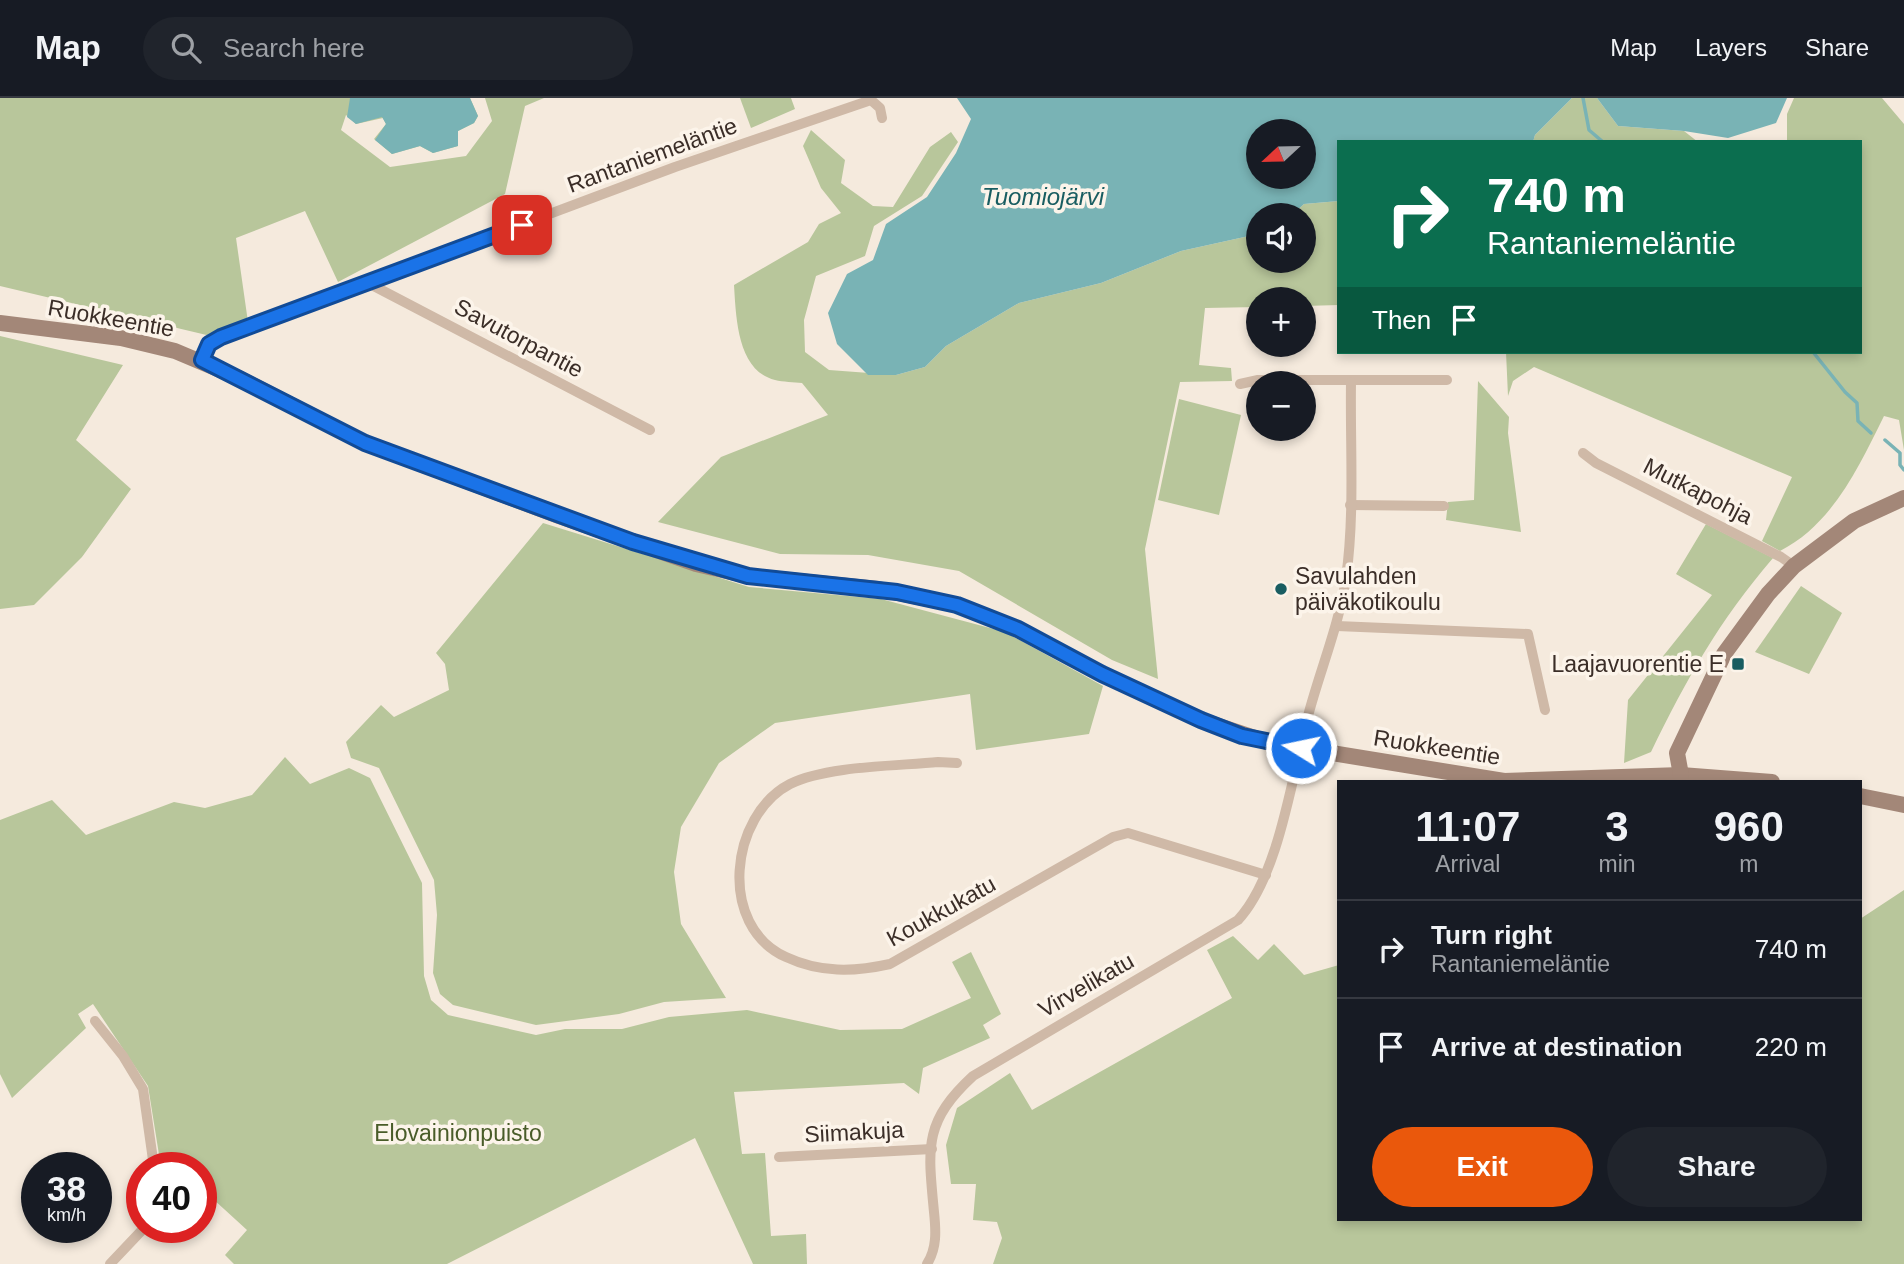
<!DOCTYPE html>
<meta charset="utf-8">
<style>
body{margin:0;font-family:Helvetica,sans-serif;background:#20242c;color:#f1f3f6;height:100vh;display:flex;flex-direction:column;font-size:26px;white-space:nowrap}
*{box-sizing:border-box;margin:0}
p{font-size:23px;color:#9ea1a6}
.icon{flex:none;width:38px;height:38px;fill:none;stroke:currentColor;stroke-width:2;stroke-linecap:round;stroke-linejoin:round}
.map{position:relative;flex:1;overflow:hidden}
.panel{position:absolute;left:1337px;top:682px;width:525px;height:441px;display:flex;flex-direction:column;background:#171b24;border-radius:0px;box-shadow:0 4px 10px #0003}
.panel>*{flex:none}
.hud{position:absolute;left:1337px;top:42px;width:525px;height:214px;border-radius:0px;box-shadow:0 4px 10px #0003;background:#0b6e4f;color:#fff;overflow:hidden}
.needle{width:46px;rotate:248deg}
.fabs{position:absolute;left:1246px;top:21px;display:grid;gap:14px}
.fabs a{display:grid;place-items:center;width:70px;height:70px;border-radius:50%;background:#171b24;box-shadow:0 4px 10px #0003;font-size:35px}
.speed{position:absolute;left:21px;top:1054px;display:flex;gap:14px;font-size:35px;font-weight:700;text-align:center}
.speed>*{display:grid;place-content:center;width:91px;height:91px;border-radius:50%;background:#171b24;box-shadow:0 4px 10px #0003;line-height:1}
.speed small{font-size:18px;font-weight:400}
.speed .limit{border:10px solid #d22;background:#fff;color:#111}
.pin{position:absolute;display:grid;place-items:center;width:60px;height:60px;color:#fff;margin:-30px;border-radius:14px;box-shadow:0 4px 10px #0006}
.me{position:absolute;width:77px;margin:-38px;rotate:280deg;stroke-linejoin:round;filter:drop-shadow(0 0 5px #0008)}
.turn{display:flex;align-items:center;gap:24px;height:147px;padding:0 35px;font-size:32px}
.turn .icon{width:91px;height:91px;stroke-width:2.5}
.turn b{display:block;font-size:49px;line-height:60px}
.then{display:flex;align-items:center;height:66px;padding:0 35px;background:#0003;gap:14px;font-size:26px}
.eta{display:flex;justify-content:space-evenly;align-items:center;height:119px;text-align:center}
.eta b{font-size:42px;font-weight:800;line-height:49px}
.cta{display:flex;gap:14px;margin-top:auto;padding:14px 35px}
.cta a{flex:1;height:80px;border-radius:42px;background:#ea580c;color:#fff;font-size:28px;font-weight:800;line-height:80px;text-align:center}
.cta a+a{background:#20242c;color:#f1f3f6}
ul{padding:0;list-style:none}
li{display:flex;align-items:center;gap:21px;height:98px;padding:0 35px;border-top:2px solid #363941}
li div{flex:1}
li b{display:block;font-size:26px}
li em{font-style:normal}
header{display:flex;align-items:center;gap:42px;box-sizing:border-box;height:98px;padding:0 35px;background:#171b24;border-bottom:2px solid #363941}
header strong{font-size:33px}
nav{display:flex;gap:38px;margin-inline-start:auto;font-size:24px}
.search{width:490px;height:63px;background:#20242c;display:flex;align-items:center;gap:18px;box-sizing:border-box;padding:0 24px;border-radius:38px;color:#9ea1a6;font-size:26px}
.map>svg:first-child{display:block}
.green{fill:#b8c69b}
.water{fill:#79b3b5;fill-rule:evenodd}
.lines{fill:none;stroke-linecap:round;stroke-linejoin:round}
.stream{stroke:#79b3b5;stroke-width:3.5}
.street{stroke:#cfb9a7;stroke-width:10}
.secondary{stroke:#a38778;stroke-width:16}
.route-casing{stroke:#114b97;stroke-width:18}
.route{stroke:#1a73e8;stroke-width:12}
.poi-dot{fill:#195d61;stroke:#fcf4ea;stroke-width:2.5}
.labels{text-anchor:middle;dominant-baseline:central;stroke-width:7;stroke-linejoin:round;paint-order:stroke}
.street-label{font-size:23px;fill:#3b2e28;stroke:#fcf4ea}
.poi-label{font-size:23px;fill:#3b2e28;stroke:#fcf4ea;text-anchor:start}
.park-label{font-size:23px;fill:#495c29;stroke:#fcf4ea}
.water-label{font-size:24px;font-style:italic;fill:#195d61;stroke:#fcf4ea}
</style>
<header>
<strong>Map</strong>
<div class="search"><svg class="icon" aria-label="search" viewBox="0 0 24 24"><circle cx="10" cy="10" r="6"/><path d="M15 15l6 6"/></svg>Search here</div>
<nav><a>Map</a><a>Layers</a><a>Share</a></nav>
</header>
<div class="map">
<svg width="1904" height="1166" viewBox="0 0 1904 1166">
<rect width="100%" height="100%" fill="#f5eadd"/>
<g class="green">
<polygon points="0,0 470,0 478,18 474,25 458,33 458,48 433,55 420,48 392,56 374,41 386,26 383,20 356,26 346,17 341,32 390,69 466,58 492,23 485,0 544,0 525,8 505,96 338,184 305,113 236,140 248,224 215,239 0,188"/>
<polygon points="740,0 791,0 795,11 751,30"/>
<polygon points="1572,0 1597,0 1618,28 1684,33 1698,44 1533,44 1535,37"/>
<path d="M 1794,0 L 1882,0 L 1904,26 L 1904,352 L 1899,322 L 1884,318 C 1859,368 1833,426 1780,453 L 1762,443 L 1792,379 L 1534,269 L 1513,283 L 1508,298 L 1506,254 L 1860,254 L 1860,44 L 1787,44 L 1787,16 Z"/>
<path d="M 811,32 L 845,62 L 841,85 L 873,108 L 893,109 L 930,49 L 951,34 L 958,44 L 922,98 L 874,128 L 865,158 L 816,178 L 804,222 L 805,254 L 829,272 L 896,277 L 925,269 L 946,248 L 1019,205 L 1101,185 L 1181,153 L 1258,136 L 1258,163 L 1304,163 L 1304,117 L 1292,117 L 1304,106 L 1339,103 L 1339,207 L 1304,208 L 1304,201 L 1258,201 L 1258,209 L 1205,210 L 1199,267 L 1231,270 L 1232,283 L 1180,284 L 1145,451 L 1158,581 L 1112,562 L 959,473 L 868,457 L 780,456 L 658,424 L 721,359 L 828,317 L 802,285 C 794,284 783,284 775,282 C 737,273 736,218 734,187 L 808,144 L 819,126 L 841,115 L 821,90 L 803,48 Z"/>
<polygon points="0,238 123,267 76,342 131,391 82,459 34,507 0,511"/>
<polygon points="1478,283 1509,319 1508,335 1521,434 1446,422 1448,404 1474,402"/>
<polygon points="1179,301 1241,317 1219,417 1158,402"/>
<polygon points="543,425 749,489 881,501 1005,534 1103,588 1089,636 976,652 970,596 775,625 719,665 681,729 674,774 681,826 726,900 664,904 619,916 536,927 453,907 440,896 433,875 437,817 434,782 379,670 351,660 346,644 381,607 394,619 449,592 445,566 436,555"/>
<path d="M 1706,426 L 1773,460 C 1719,523 1687,580 1651,654 L 1624,665 L 1628,602 L 1712,497 L 1676,476 Z"/>
<polygon points="1801,488 1842,515 1809,576 1755,554"/>
<polygon points="285,659 310,686 349,670 370,680 422,785 424,878 431,902 448,917 536,937 565,931 622,931 669,919 747,912 840,932 902,931 971,900 952,864 971,854 1001,916 983,927 990,940 923,970 919,996 904,985 734,994 742,1056 765,1055 771,1138 806,1136 807,1166 753,1166 695,1040 447,1166 234,1166 225,1157 247,1132 201,1090 201,1069 161,1069 148,988 93,906 78,916 86,930 12,1000 0,976 0,722 52,702 86,737 174,704 205,710 252,697"/>
<polygon points="1904,792 1904,1166 993,1166 1002,1140 997,1124 973,1122 976,1086 951,1086 946,1047 957,1010 1010,975 1032,1012 1232,900 1207,852 1233,838 1258,862 1274,846 1304,877 1339,867 1339,1122 1860,1122 1860,821"/>
</g>
<g class="water">
<polygon points="350,0 470,0 478,18 474,25 458,33 458,48 433,55 420,48 392,56 375,42 386,26 382,19 356,26 347,19"/>
<path d="M 957,0 L 1572,0 L 1535,37 L 1533,44 L 1339,44 L 1339,103 L 1304,106 L 1292,117 L 1258,117 L 1258,136 L 1181,153 L 1101,185 L 1019,205 L 946,248 L 925,269 L 896,277 L 868,277 L 837,246 L 828,215 L 847,176 L 873,162 L 886,126 L 927,99 L 956,55 L 971,21 ZM 1258,33 L 1304,33 L 1304,79 L 1258,79 Z"/>
<polygon points="1597,0 1787,0 1776,25 1728,40 1684,33 1618,28"/>
</g>
<g class="lines">
<g class="stream">
<polyline points="1583,0 1589,32 1603,44"/>
<polyline points="1813,254 1845,294 1857,305 1858,323 1871,335"/>
<polyline points="1885,342 1900,355 1900,367 1904,372"/>
</g>
<g class="street">
<polyline points="368,185 650,332"/>
<polyline points="202,262 209,246 221,239 675,69 871,2 880,10 882,20"/>
<polyline points="1240,286 1258,282 1447,282"/>
<polyline points="1583,355 1596,365 1781,459 1794,468"/>
<polyline points="1350,407 1444,408"/>
<polyline points="1337,528 1528,536 1545,612"/>
<path d="M 957,665 L 938,664 C 897,668 825,668 790,686 C 730,717 717,828 786,859 C 820,875 854,874 890,866 L 1113,739 L 1128,735 L 1266,777"/>
<polyline points="95,923 123,958 143,991 154,1069"/>
<polyline points="779,1059 932,1051"/>
<polyline points="110,1166 145,1129"/>
<path d="M 927,1166 C 937,1150 936,1133 934,1114 C 928,1050 923,1024 973,978 L 1238,822 C 1279,778 1292,678 1308,618 C 1320,572 1339,528 1346,480 C 1355,416 1350,348 1351,284"/>
</g>
<g class="secondary">
<polyline points="0,225 121,240 175,253 239,280 365,345 559,418 696,466 748,478 878,491 957,507 1018,531 1102,576 1201,622 1270,645 1504,683 1681,677 1772,684"/>
<polyline points="1681,677 1677,655 1724,556 1768,496 1794,468 1854,423 1904,400"/>
<polyline points="1860,698 1904,707"/>
</g>
</g>
<g class="lines">
<defs>
<polyline id="route" points="522,127 221,239 209,246 202,262 365,345 633,444 748,478 897,494 957,507 1018,531 1102,576 1201,622 1242,638 1301,650"/>
</defs>
<use href="#route" class="route-casing"/>
<use href="#route" class="route"/>
</g>
<g class="poi-dot">
<circle cx="1281" cy="491" r="7"/>
<rect x="1731" y="559" width="14" height="14" rx="3.5"/>
</g>
<g class="labels">
<g class="street-label">
<text transform="translate(652 57) rotate(-20)">Rantaniemeläntie</text>
<text transform="translate(111 220) rotate(10)">Ruokkeentie</text>
<text transform="translate(519 240) rotate(28)">Savutorpantie</text>
<text transform="translate(1698 393) rotate(27)">Mutkapohja</text>
<text transform="translate(1437 649) rotate(9)">Ruokkeentie</text>
<text transform="translate(941 813) rotate(-29)">Koukkukatu</text>
<text transform="translate(1086 887) rotate(-30)">Virvelikatu</text>
<text transform="translate(854 1034) rotate(-3)">Siimakuja</text>
</g>
<g class="poi-label">
<text x="1295" y="478">Savulahden<tspan x="1295" dy="26">päiväkotikoulu</tspan></text>
<text x="1724" y="566" text-anchor="end">Laajavuorentie E</text>
</g>
<g class="park-label">
<text x="458" y="1035">Elovainionpuisto</text>
</g>
<g class="water-label">
<text x="1043" y="98">Tuomiojärvi</text>
</g>
</g>
</svg>
<div class="fabs">
<a><svg class="needle" viewBox="-14 -14 28 28"><path d="M0-13l5 13h-10z" fill="#e53935"/><path d="M0 13l5-13h-10z" fill="#9ea1a6"/></svg></a>
<a><svg class="icon" aria-label="sound" viewBox="0 0 24 24"><path d="M4 9h4l5-4v14l-5-4H4zM17 9q2 3 0 6"/></svg></a>
<a>+</a>
<a>−</a>
</div>
<div class="speed"><div>38<small>km/h</small></div><div class="limit">40</div></div>
<div class="pin" style="left:522px;top:127px;background:#d93025"><svg class="icon" aria-label="arrive" viewBox="0 0 24 24"><path d="M6 21V4h12l-3 4 3 4H6"/></svg></div>
<svg class="me" style="left:1301px;top:650px" viewBox="-20 -20 40 40"><circle r="17" fill="#1a73e8" stroke="#fff" stroke-width="3"/><path d="M0-11L8 9 0 5-8 9z" fill="#fff"/></svg>
<div class="hud">
<div class="turn"><svg class="icon" aria-label="right" viewBox="0 0 24 24"><path d="M7 20v-9h11M14 6l5 5-5 5"/></svg><div><b>740 m</b>Rantaniemeläntie</div></div>
<div class="then">Then<svg class="icon" aria-label="arrive" viewBox="0 0 24 24"><path d="M6 21V4h12l-3 4 3 4H6"/></svg></div>
</div>
<section class="panel">
<div class="eta">
<div><b>11:07</b><p>Arrival</p></div>
<div><b>3</b><p>min</p></div>
<div><b>960</b><p>m</p></div>
</div>
<ul>
<li><svg class="icon" aria-label="right" viewBox="0 0 24 24"><path d="M7 20v-9h11M14 6l5 5-5 5"/></svg><div><b>Turn right</b><p>Rantaniemeläntie</p></div><em>740 m</em></li>
<li><svg class="icon" aria-label="arrive" viewBox="0 0 24 24"><path d="M6 21V4h12l-3 4 3 4H6"/></svg><div><b>Arrive at destination</b></div><em>220 m</em></li>
</ul>
<div class="cta"><a>Exit</a><a>Share</a></div>
</section>
</div>
